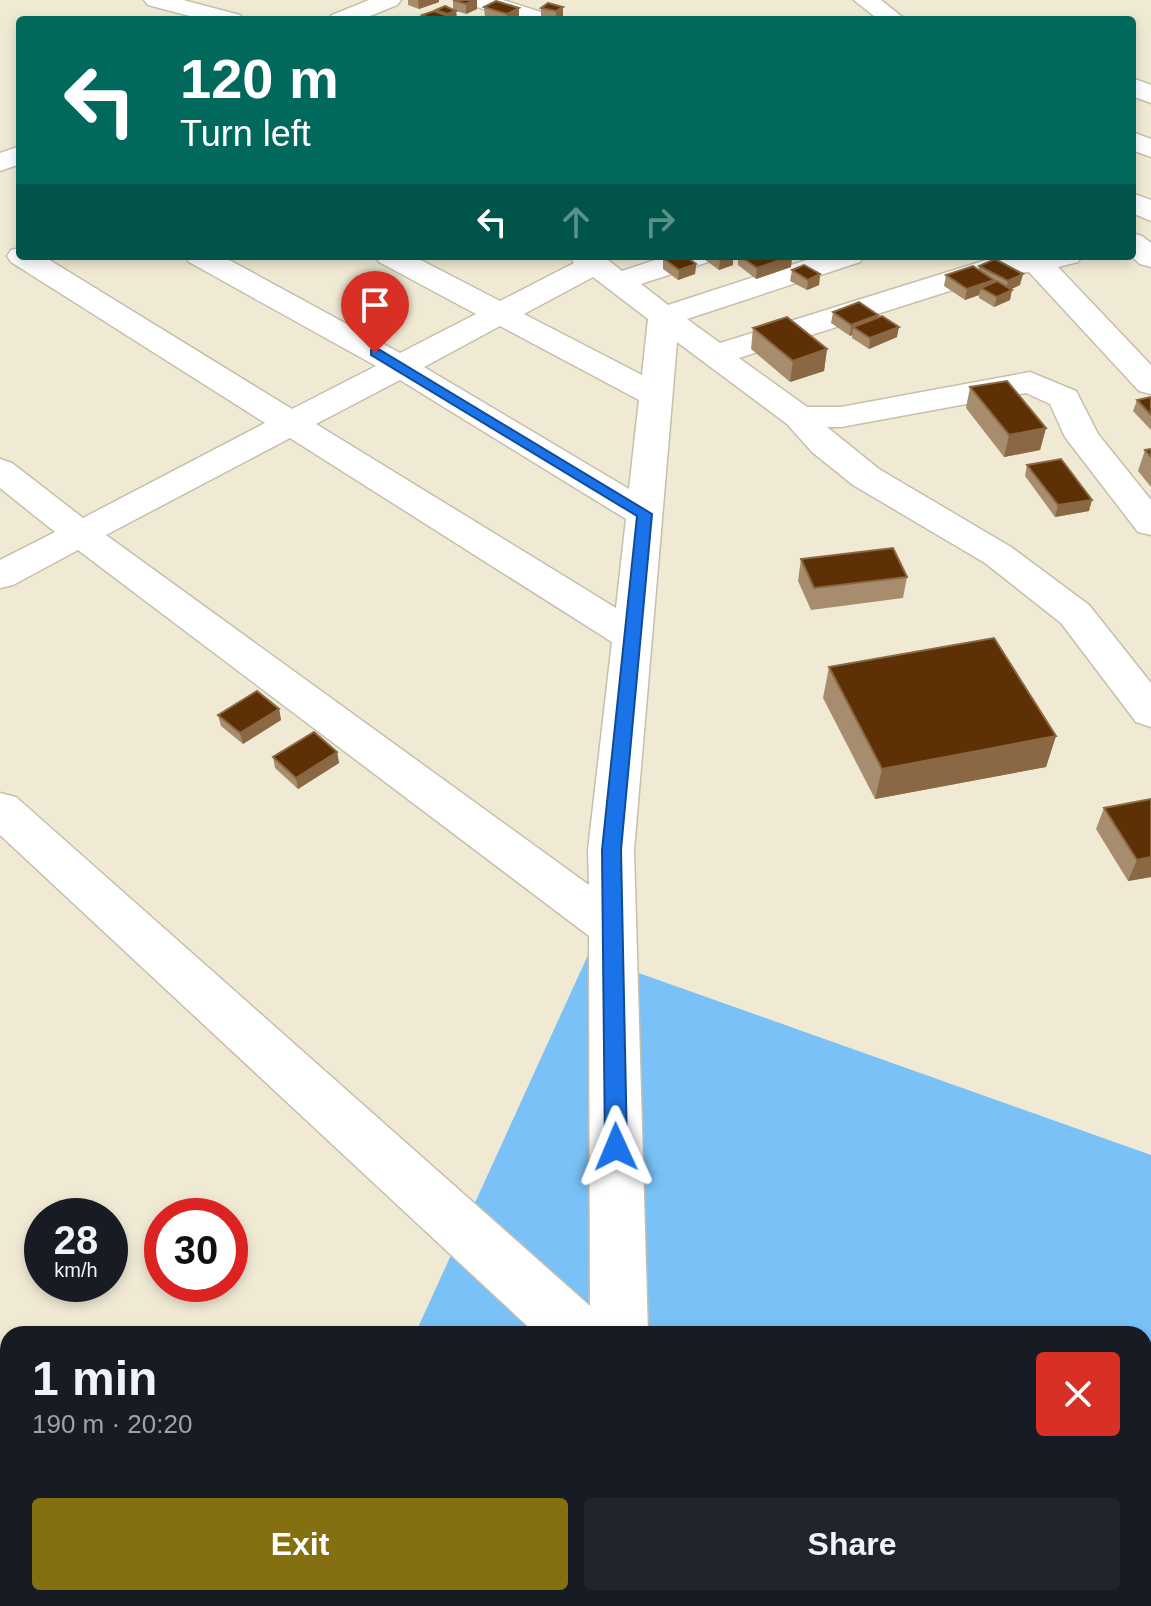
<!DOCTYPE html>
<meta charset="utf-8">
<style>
body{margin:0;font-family:Helvetica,sans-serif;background:#20242c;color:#f1f3f6;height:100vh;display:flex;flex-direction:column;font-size:30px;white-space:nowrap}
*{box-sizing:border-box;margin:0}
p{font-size:26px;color:#9ea1a6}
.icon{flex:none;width:44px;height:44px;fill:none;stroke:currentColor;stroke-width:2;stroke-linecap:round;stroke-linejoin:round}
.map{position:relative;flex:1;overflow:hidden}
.sheet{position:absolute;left:0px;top:1326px;width:1152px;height:280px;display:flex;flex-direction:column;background:#171b24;border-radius:24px 24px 0 0;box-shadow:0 4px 12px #0003}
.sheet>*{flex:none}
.top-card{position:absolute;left:16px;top:16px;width:1120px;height:244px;border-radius:8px;box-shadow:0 4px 12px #0003;background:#00695c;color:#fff;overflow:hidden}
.speed{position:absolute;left:24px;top:1198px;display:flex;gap:16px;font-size:40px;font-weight:700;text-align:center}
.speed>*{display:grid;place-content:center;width:104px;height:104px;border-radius:50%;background:#171b24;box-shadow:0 4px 12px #0003;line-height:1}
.speed small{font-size:20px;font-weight:400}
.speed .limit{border:12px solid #d22;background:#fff;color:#111}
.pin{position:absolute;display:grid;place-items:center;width:68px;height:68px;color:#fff;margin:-82px -34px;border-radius:50% 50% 50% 0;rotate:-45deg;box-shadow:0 0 8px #0007}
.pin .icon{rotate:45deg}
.me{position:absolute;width:88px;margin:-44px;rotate:359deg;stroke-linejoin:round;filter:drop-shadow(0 0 6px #0008)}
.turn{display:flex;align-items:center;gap:28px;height:168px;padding:0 32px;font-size:36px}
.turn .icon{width:104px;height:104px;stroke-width:2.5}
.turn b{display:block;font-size:56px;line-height:68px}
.lanes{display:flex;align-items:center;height:76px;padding:0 32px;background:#0003;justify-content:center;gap:40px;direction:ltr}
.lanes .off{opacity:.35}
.round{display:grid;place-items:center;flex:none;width:84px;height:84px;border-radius:8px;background:#20242c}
.overview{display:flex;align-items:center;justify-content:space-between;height:136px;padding:0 32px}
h1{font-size:48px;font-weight:800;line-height:60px}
.cta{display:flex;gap:16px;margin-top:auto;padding:16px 32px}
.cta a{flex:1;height:92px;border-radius:8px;background:#847010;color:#fff;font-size:32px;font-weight:800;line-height:92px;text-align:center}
.cta a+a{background:#20242c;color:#f1f3f6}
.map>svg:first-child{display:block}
.water{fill:#79c1f6}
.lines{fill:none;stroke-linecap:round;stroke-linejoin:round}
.minor-casing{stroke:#c5bfab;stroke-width:3}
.minor{fill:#fff;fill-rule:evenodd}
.wall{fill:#a78d6d}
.shaded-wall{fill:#8a6843}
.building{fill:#5e3005;stroke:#8a6843;stroke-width:2}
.route{fill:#1a73e8;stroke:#114b97;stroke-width:2}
</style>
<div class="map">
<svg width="1151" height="1606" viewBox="0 0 1151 1606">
<rect width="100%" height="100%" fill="#f0ead5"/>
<polygon class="water" points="588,955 1151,1155 1151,1606 291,1606 295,1598 1144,1598 1144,1334 415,1334"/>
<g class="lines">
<defs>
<g id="minor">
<polygon points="144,0 183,0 240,15 244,20 205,20 148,5"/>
<polygon points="369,0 401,0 397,5 360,20 328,20 332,15"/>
<polygon points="467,0 503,0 550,15 554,20 518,20 471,5"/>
<polygon points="854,0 881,0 906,20 879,20"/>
<polygon points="1132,78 1151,85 1151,103 1132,96"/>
<polygon points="1132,132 1151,139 1151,157 1132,150"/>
<polygon points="20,146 20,164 0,171 0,153"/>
<polygon points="1132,193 1151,200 1151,221 1132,213"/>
<polygon points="1132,233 1142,236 1151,243 1151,267 1140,264 1131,256"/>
<path d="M 20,248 L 20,256 L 43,256 L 292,409 L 376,366 L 189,262 L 185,256 L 222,256 L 400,353 L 476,314 L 379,262 L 375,256 L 413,256 L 500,301 L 574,263 L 569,256 L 603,256 L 622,271 L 667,256 L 712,256 L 708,262 L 641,284 L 668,305 L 819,256 L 864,256 L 860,262 L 687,319 L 720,343 L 999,256 L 1082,256 L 1078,262 L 1058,267 L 1151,365 L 1151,394 L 1139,391 L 1029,272 L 1006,273 L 739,358 L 807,407 L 841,407 L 1030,372 L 1076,391 L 1098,434 L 1151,500 L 1151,535 L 1138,532 L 1065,437 L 1050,404 L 1026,393 L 841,427 L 827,427 L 879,469 L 1011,547 L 1089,605 L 1151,683 L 1151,727 L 1136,722 L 1061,623 L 985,563 L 853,485 L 812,452 L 787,424 L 677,342 L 634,850 L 648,1334 L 536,1334 L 0,835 L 0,793 L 16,797 L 590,1306 L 589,936 L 78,550 L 13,585 L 0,588 L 0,560 L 55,532 L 0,488 L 0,459 L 12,463 L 83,518 L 265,423 L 11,262 L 7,256 L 11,250 ZM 593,277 L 648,319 L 642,375 L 524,314 ZM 500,326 L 639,400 L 629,489 L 424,367 ZM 400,380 L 626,519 L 616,608 L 316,424 ZM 290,438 L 612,642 L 588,850 L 589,885 L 106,535 Z"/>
<polygon points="0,1453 8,1456 8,1526 0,1523"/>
<polygon points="54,1598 121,1598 124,1606 57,1606"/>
<rect x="591" y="1598" width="64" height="8"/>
</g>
</defs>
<use href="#minor" class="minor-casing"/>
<use href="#minor" class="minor"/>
</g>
<g class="wall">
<polygon points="408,0 439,0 439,2 419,9 408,5"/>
<polygon points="453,0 477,0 477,9 466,14 454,10 456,11 457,20 422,20 422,15 436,11 436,10 453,9"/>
<polygon points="548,3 563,16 557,20 541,17 541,8"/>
<polygon points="484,7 519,8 519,17 514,20 497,20 485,17"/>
<polygon points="704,256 733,256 733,265 719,270 704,259"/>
<polygon points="738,256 792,256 791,267 756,279 738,265"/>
<polygon points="663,258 696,264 695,274 678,280 663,269"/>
<polygon points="979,266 1020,285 1011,289 1010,300 994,307 979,298 979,295 965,300 944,286 946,275 979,270"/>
<polygon points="792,270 820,274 819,285 807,290 790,281"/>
<polygon points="833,312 878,315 878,317 897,337 869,349 852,338 852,335 850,336 831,323"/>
<polygon points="753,328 827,349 824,371 790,382 751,349"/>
<polygon points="970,387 1046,428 1040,450 1004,457 966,408"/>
<polygon points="1151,397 1151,430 1133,411 1137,400"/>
<polygon points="1151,449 1151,487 1138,471 1145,450"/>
<polygon points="1027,465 1089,511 1055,517 1025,476"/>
<polygon points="801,559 907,577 903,598 811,610 798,581"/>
<polygon points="829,667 1056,736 1046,767 875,799 823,698"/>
<polygon points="279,709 281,720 243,744 221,726 218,715"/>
<polygon points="337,752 339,763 298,789 275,768 273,757"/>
<polygon points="1104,808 1151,877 1128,881 1096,829"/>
</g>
<g class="shaded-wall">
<polygon points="418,0 439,0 439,2 419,9"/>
<polygon points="475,0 477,0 477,9 466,14 466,4"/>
<polygon points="563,7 563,16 556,20 556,11"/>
<polygon points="519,8 519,17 514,20 507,20 507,14"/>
<polygon points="456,11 457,20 439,20 448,17 447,14"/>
<polygon points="729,256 733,256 733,265 719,270 720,259"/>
<polygon points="792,256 791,267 756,279 757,268"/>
<polygon points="696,264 695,274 678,280 679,270"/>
<polygon points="820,274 819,285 807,290 808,280"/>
<polygon points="1023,274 1020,285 1005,292 1008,281"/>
<polygon points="994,280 992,290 981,288 979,295 965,300 967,289"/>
<polygon points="1012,290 1010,300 994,307 997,297"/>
<polygon points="878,315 876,326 853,327 852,335 850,336 851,325"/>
<polygon points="899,327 897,337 869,349 870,338"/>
<polygon points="827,349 824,371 790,382 793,361"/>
<polygon points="1046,428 1040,450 1004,457 1009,435"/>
<polygon points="1092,500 1089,511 1055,517 1058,505"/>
<polygon points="279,709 281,720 243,744 240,733"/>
<polygon points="1056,736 1046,767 875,799 882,769"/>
<polygon points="337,752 339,763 298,789 296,778"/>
<polygon points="1151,857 1151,877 1128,881 1137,860"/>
</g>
<g class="building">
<polygon points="453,0 475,0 466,4"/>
<polygon points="496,1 519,8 507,14 484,7"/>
<polygon points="548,3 563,7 556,11 541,8"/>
<polygon points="445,6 456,11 447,14 436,10"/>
<polygon points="434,11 448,16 439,20 434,20 422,15"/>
<polygon points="670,256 685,256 696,264 679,270 663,258"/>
<polygon points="715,256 729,256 720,259"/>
<polygon points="740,256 792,256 757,268"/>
<polygon points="995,259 1023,274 1008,281 979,266"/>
<polygon points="804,265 820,274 808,280 792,270"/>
<polygon points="973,266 994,280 967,289 946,275"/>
<polygon points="997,281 1012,290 997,297 981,288"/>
<polygon points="859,302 878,315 851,325 833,312"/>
<polygon points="882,316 899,327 870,338 853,327"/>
<polygon points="787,317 827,349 793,361 753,328"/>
<polygon points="1007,381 1046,428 1009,435 970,387"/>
<polygon points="1151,397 1151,415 1137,400"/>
<polygon points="1151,449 1151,457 1145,450"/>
<polygon points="1061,459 1092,500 1058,505 1027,465"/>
<polygon points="893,548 907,577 814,588 801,559"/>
<polygon points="994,638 1056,736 882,769 829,667"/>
<polygon points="257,691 279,709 240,733 218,715"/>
<polygon points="314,732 337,752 296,778 273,757"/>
<polygon points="1151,799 1151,857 1137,860 1104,808"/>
</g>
<polygon class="route" points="371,350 380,350 652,514 621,850 627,1147 624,1154 616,1157 608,1154 605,1147 602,850 637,516 371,355"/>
</svg>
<div class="speed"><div>28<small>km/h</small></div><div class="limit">30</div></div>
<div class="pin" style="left:375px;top:353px;background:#d93025"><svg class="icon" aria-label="arrive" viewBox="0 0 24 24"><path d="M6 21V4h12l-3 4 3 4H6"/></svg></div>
<svg class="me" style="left:616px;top:1147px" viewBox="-20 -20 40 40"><path d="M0-17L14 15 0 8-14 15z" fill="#1a73e8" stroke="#fff" stroke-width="4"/></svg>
<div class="top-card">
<div class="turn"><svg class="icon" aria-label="left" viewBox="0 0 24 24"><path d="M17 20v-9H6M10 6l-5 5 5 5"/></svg><div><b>120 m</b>Turn left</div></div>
<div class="lanes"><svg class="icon" aria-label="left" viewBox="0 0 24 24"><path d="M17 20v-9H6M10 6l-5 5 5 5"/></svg><svg class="icon off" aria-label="ahead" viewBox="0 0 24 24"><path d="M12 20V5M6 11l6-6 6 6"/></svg><svg class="icon off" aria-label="right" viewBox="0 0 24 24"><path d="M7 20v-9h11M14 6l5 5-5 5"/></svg></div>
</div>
<section class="sheet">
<div class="overview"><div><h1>1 min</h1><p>190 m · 20:20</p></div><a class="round" style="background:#d93025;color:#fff"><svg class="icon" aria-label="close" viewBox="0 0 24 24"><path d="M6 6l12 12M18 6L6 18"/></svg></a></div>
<div class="cta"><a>Exit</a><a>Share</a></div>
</section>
</div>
